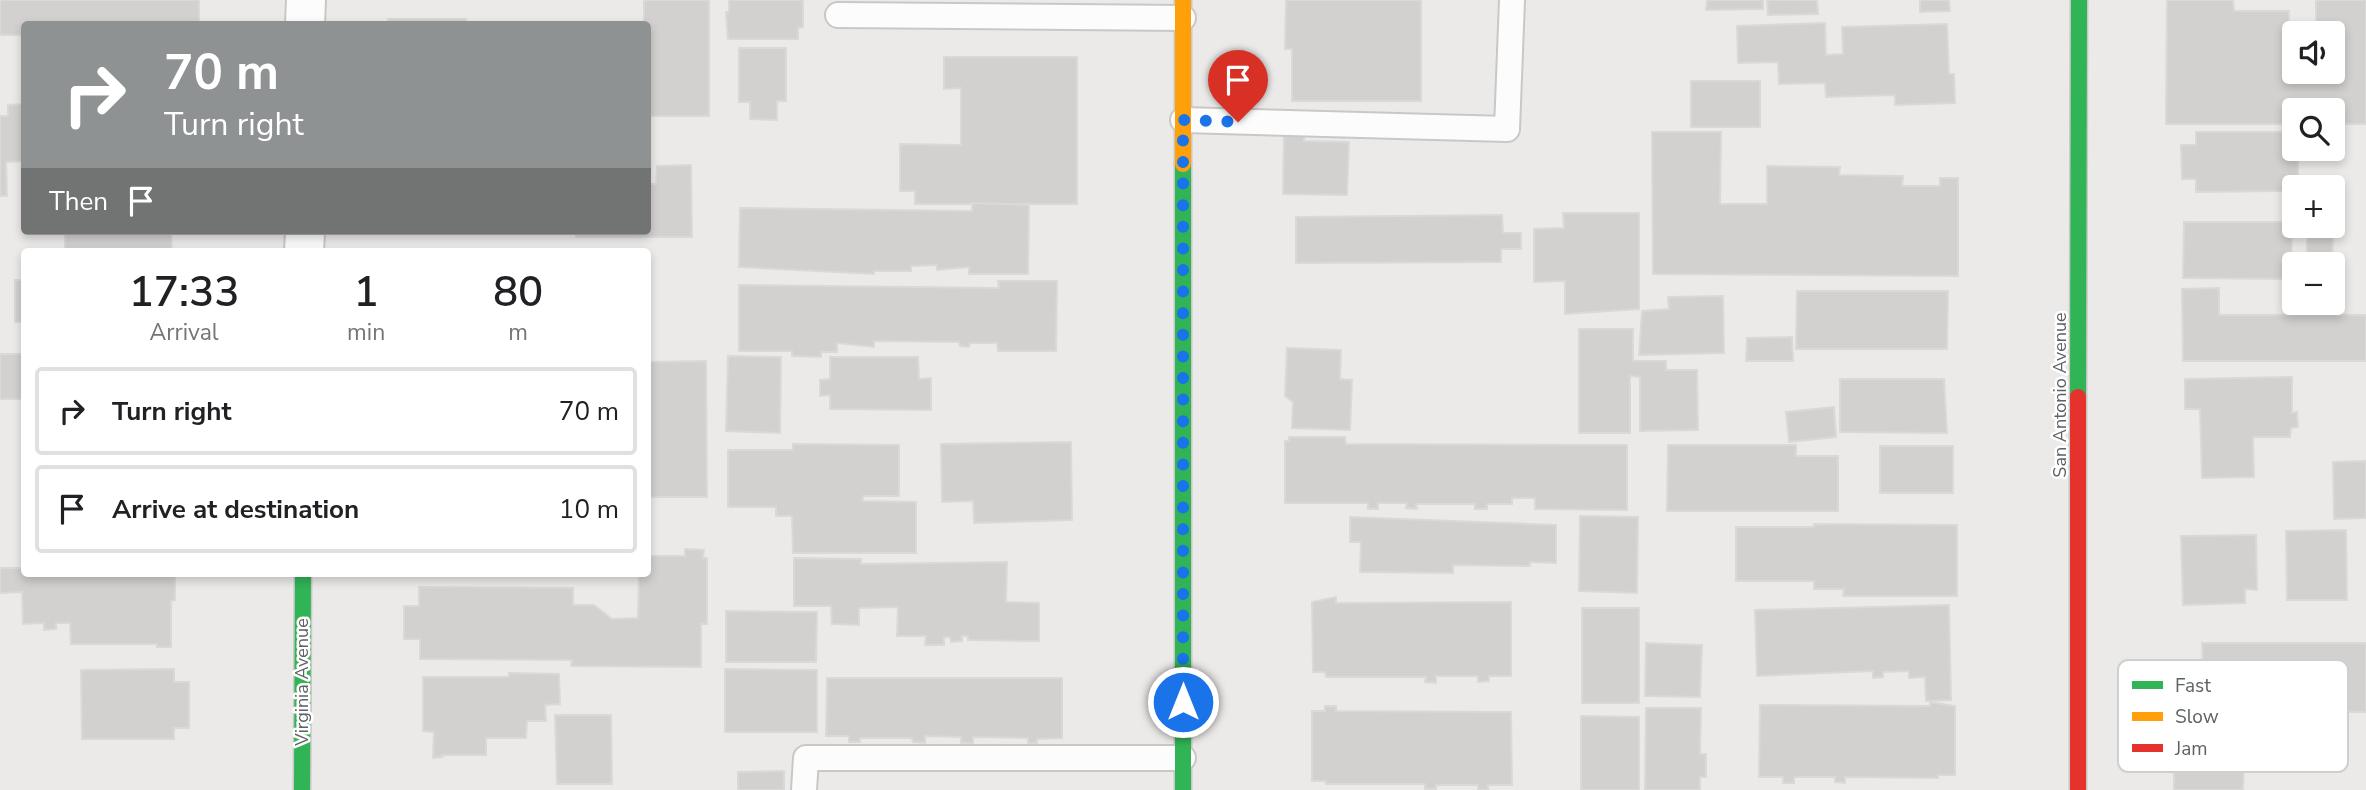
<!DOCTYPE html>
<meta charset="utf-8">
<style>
body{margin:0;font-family:"Nunito Sans",sans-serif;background:#f2f2f2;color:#202124;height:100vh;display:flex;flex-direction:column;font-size:26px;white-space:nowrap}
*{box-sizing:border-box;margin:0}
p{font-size:23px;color:#757577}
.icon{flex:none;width:38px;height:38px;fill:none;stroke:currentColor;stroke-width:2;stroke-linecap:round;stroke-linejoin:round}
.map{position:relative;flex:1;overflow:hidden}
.sheet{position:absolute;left:21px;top:248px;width:630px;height:329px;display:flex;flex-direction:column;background:#fff;border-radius:7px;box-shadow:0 4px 10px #0003}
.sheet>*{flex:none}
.top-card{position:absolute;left:21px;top:21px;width:630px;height:214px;border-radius:7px;box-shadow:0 4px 10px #0003;background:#8f9292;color:#fff;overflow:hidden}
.controls{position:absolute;left:2282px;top:21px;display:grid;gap:14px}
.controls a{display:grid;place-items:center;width:63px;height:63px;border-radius:7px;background:#fff;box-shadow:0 4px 10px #0003;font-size:35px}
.pin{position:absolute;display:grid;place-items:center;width:60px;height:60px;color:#fff;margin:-72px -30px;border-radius:50% 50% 50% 0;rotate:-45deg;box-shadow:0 0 7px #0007}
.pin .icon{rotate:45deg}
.me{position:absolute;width:77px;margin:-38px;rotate:0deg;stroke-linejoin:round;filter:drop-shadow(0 0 5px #0008)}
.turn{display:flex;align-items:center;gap:24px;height:147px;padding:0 28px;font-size:32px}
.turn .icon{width:91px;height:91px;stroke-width:2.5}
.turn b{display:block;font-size:49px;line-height:60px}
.then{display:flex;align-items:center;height:66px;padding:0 28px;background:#0003;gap:14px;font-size:26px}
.eta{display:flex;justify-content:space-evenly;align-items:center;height:119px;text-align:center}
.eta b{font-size:42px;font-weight:600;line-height:49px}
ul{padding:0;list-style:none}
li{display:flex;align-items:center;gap:21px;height:88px;margin:0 14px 10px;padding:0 14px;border:4px solid #e0e0e0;border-radius:7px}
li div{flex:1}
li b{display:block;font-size:26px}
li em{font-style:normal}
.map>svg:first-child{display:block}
.building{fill:#d3d1d0;stroke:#dbd9d7;stroke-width:2}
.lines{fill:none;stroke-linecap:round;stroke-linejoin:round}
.lane-casing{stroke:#c9c8c7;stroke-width:28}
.street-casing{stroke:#c9c8c7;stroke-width:42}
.fast-casing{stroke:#c8c8c7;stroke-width:19}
.slow-casing{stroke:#c8c8c7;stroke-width:19}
.jam-casing{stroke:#c8c8c7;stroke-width:19}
.lane{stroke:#fcfcfc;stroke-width:24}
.street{stroke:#fcfcfc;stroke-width:38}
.fast{stroke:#30b455;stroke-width:16}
.slow{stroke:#ff9f0a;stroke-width:16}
.jam{stroke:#e5322d;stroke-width:16}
.route{stroke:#1a73e8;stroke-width:12;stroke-dasharray:0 21.6}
.labels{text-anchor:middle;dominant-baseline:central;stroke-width:5;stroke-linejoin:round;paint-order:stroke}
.street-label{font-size:18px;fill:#5d6264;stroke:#fff}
.key{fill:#fff;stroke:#ced0d0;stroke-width:2}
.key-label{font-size:19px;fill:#5d6264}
</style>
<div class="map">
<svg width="2366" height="790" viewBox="0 0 2366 790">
<rect width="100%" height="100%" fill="#eceae8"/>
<g class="building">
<polygon points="0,0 199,0 199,24 24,24 24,35 0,35"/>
<polygon points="644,0 709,0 709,116 648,116 648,24 644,24"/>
<polygon points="729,0 803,0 803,27 798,28 798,39 728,39 726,12 729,12"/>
<polygon points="1286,0 1421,0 1421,101 1292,101 1292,49 1285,49"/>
<polygon points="1707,0 1763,0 1763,9 1706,10"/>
<polygon points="1767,0 1817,0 1818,14 1768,15"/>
<polygon points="1920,0 1949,0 1950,11 1920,12"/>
<polygon points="2167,0 2233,0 2234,11 2289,11 2289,41 2294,41 2294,72 2333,72 2333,33 2316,33 2316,0 2366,0 2366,124 2333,124 2333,110 2294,110 2294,124 2166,124"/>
<rect x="388" y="19" width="78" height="5"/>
<polygon points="1825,23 1826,55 1843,54 1842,27 1947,24 1949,74 1954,74 1955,103 1895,105 1895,95 1826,97 1825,83 1779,84 1778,62 1738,63 1737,26"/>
<polygon points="739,48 786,48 786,101 777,101 777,120 750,119 750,102 739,102"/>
<polygon points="944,57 1077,57 1077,204 915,204 915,191 900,191 900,144 961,145 961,88 944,89"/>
<rect x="1691" y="81" width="69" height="46"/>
<polygon points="24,104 24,161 6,162 7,196 0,196 0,116 8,116 8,105"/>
<polygon points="1652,132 1721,132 1720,204 1767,204 1767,166 1840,167 1839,175 1903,176 1902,186 1940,186 1940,178 1958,178 1958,276 1653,274"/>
<polygon points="2196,132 2284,132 2284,141 2294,141 2294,149 2298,149 2298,187 2283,187 2283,191 2196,192 2196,179 2182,179 2181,145 2196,145"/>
<polygon points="1284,135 1304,136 1304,141 1349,142 1347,195 1283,194"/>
<polygon points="691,165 692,237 576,237 576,231 648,231 648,184 656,184 657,166"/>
<polygon points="972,203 1029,205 1028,274 969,274 969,267 937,270 937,265 911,266 911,271 874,271 874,274 739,267 740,208 972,211"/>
<polygon points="1563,213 1639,213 1639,309 1565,314 1565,281 1534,282 1534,229 1564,228"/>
<polygon points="1502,215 1503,233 1521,233 1521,249 1501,249 1501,262 1296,263 1296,217"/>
<polygon points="2184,222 2292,222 2291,279 2183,278"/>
<polygon points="2308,226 2333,226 2332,264 2306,264"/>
<polygon points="171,232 172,252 65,252 65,234"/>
<rect x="15" y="280" width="9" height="42"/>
<polygon points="998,281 1057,281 1056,351 998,351 997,343 970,343 969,347 960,346 959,342 874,341 874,347 837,343 837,352 821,352 821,357 792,356 792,351 739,351 739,285 999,288"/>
<polygon points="2219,288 2219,315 2366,315 2366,361 2183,361 2182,289"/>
<polygon points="1797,291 1948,291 1947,349 1796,349"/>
<polygon points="1723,296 1724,353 1639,355 1642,311 1669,309 1668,297"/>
<polygon points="1579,329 1633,329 1633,361 1666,361 1666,370 1697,370 1698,430 1640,431 1640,377 1630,376 1630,433 1579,433"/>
<polygon points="1792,337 1793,361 1746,361 1747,338"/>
<polygon points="1287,348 1341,350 1340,379 1352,380 1350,430 1292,428 1293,402 1285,396"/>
<rect x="0" y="354" width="24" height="45"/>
<polygon points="728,356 781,357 780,433 726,431"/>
<polygon points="830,357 918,357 919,379 931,378 931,410 830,409 830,395 820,396 820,380 830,379"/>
<polygon points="706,361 707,497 648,497 648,362"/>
<polygon points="2292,377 2292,413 2297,412 2298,427 2291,428 2290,437 2253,437 2254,477 2202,478 2200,409 2185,409 2185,379"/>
<polygon points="1840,379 1944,379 1947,433 1840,432"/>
<polygon points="1834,407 1836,437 1789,442 1786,412"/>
<polygon points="1289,437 1345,437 1346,444 1627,445 1627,510 1535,509 1535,498 1512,498 1512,504 1487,504 1487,509 1475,509 1475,504 1416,504 1417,509 1406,508 1407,503 1378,503 1378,509 1368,509 1368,503 1285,503 1285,441 1289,441"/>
<polygon points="1071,442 1072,520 974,523 973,501 942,502 941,444"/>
<polygon points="793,444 899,445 899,496 863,496 863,501 916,502 916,553 793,553 792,516 776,516 776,507 728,507 728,450 793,450"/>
<polygon points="1668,445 1796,445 1796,456 1838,456 1838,511 1667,511"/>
<rect x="1880" y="446" width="73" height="47"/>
<polygon points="2366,461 2366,518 2334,519 2333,462"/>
<polygon points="1580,516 1638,517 1637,593 1579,591"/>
<polygon points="1350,517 1556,525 1556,563 1530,562 1530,566 1453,565 1453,573 1360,572 1361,542 1350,542"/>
<polygon points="1814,524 1957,525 1957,596 1843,596 1844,589 1814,589 1814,581 1736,581 1736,527 1814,527"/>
<polygon points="2346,530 2347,600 2287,600 2286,531"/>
<polygon points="2256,535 2257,590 2245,589 2245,603 2183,605 2181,536"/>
<polygon points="685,549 704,550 703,558 707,558 707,624 701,624 701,667 571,666 572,660 420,659 420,639 404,639 404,606 419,606 419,587 573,588 573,605 594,605 612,619 638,618 639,574 648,574 648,556 685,556"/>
<polygon points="794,558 861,559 861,564 1007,562 1006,602 1039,603 1039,641 968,640 968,636 962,636 962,641 951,642 950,637 944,637 944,645 925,645 926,636 897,636 898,607 859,608 859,625 832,624 831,606 794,606"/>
<polygon points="0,568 24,568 24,574 175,574 175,600 171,601 171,647 157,647 157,644 71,644 70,623 56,623 56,629 44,630 44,623 23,624 22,592 0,593"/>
<polygon points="1336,597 1336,603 1511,602 1511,676 1489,676 1489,681 1478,682 1478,676 1436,676 1436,683 1425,682 1426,677 1326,677 1325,672 1313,672 1312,602"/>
<polygon points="1949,605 1951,700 1926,701 1925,677 1909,678 1909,671 1883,672 1883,677 1873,678 1873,671 1757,676 1755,610"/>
<rect x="1582" y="608" width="57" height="95"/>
<polygon points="726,611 817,612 816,662 726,662"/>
<polygon points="1646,643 1702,645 1700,697 1645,696"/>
<polygon points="2202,643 2366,643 2366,712 2210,711 2206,716 2192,705 2192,693 2200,687 2208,687 2203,666"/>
<polygon points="174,669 174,682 189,682 189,728 174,728 174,739 82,739 81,670"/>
<polygon points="725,669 817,670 817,732 725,732"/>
<polygon points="509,673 559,674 560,704 545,705 546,721 527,721 526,738 486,738 486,755 442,755 443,757 433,758 434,732 423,731 423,677 509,677"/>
<polygon points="827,678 1062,678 1062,738 1037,739 1037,743 1028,744 1028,738 973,737 973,743 961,743 961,737 925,736 925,743 913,742 912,738 860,738 860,742 849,742 849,736 826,736"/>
<polygon points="1930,702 1955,706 1955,775 1938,775 1938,778 1845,777 1845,783 1835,782 1835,777 1794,777 1794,783 1783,783 1783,777 1759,777 1760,705 1930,706"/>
<polygon points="1325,706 1336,706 1336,711 1511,712 1512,785 1488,785 1488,790 1478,790 1478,785 1436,785 1436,789 1425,789 1425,784 1326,784 1326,781 1312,781 1312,711 1325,711"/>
<polygon points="1646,708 1701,708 1700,754 1706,754 1706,777 1700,777 1700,790 1645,790"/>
<polygon points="555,715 611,715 612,784 557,784"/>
<polygon points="1581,716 1639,717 1639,790 1581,790"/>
<polygon points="2174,761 2244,761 2243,790 2174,790"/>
<polygon points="784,771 784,790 738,790 738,772"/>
</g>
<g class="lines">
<defs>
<g id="lane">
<polyline points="838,15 1183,18"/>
<polyline points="1183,120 1507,129 1512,0"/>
<polyline points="804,790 806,758 1183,758"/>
</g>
<g id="street">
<polyline points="305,24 306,0"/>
<polyline points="304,252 305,231"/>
</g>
<g id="fast">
<polyline points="1183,164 1183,790"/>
<polyline points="2078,397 2079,0"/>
<polyline points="302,790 303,574"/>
</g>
<polyline id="slow" points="1183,0 1183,164"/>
<polyline id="jam" points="2078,790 2078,397"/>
</defs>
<use href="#lane" class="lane-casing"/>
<use href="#street" class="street-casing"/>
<use href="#fast" class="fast-casing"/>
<use href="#slow" class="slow-casing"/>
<use href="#jam" class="jam-casing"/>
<use href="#lane" class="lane"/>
<use href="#street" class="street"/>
<use href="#fast" class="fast"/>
<use href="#slow" class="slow"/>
<use href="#jam" class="jam"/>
</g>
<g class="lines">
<polyline class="route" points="1183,702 1183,120 1238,122"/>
</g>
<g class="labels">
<g class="street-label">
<text transform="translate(2060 395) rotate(-90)">San Antonio Avenue</text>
<text transform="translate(302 682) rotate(-90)">Virginia Avenue</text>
</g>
</g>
<rect x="2118" y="660" width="230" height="112" rx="10" class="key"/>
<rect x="2132" y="681" width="31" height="8" fill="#30b455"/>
<rect x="2132" y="712" width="31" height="9" fill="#ff9f0a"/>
<rect x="2132" y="744" width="31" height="8" fill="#e5322d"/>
<g class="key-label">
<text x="2175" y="692">Fast</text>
<text x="2175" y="723">Slow</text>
<text x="2175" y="755">Jam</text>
</g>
</svg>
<div class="controls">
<a><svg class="icon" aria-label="sound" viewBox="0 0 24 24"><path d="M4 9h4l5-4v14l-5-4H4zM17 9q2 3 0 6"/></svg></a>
<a><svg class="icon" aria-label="search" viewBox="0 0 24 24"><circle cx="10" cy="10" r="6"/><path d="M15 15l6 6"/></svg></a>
<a>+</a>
<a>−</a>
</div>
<div class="pin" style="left:1238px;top:122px;background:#d93025"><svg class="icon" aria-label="arrive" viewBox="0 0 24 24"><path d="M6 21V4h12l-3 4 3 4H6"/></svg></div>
<svg class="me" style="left:1183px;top:702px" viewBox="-20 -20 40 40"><circle r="17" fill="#1a73e8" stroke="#fff" stroke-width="3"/><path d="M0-11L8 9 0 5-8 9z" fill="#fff"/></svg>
<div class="top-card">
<div class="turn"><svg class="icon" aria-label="right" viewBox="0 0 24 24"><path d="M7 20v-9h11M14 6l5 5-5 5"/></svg><div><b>70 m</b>Turn right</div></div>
<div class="then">Then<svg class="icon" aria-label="arrive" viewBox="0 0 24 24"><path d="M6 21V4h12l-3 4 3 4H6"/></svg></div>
</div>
<section class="sheet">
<div class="eta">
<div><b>17:33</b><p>Arrival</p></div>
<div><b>1</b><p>min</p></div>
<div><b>80</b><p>m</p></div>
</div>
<ul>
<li><svg class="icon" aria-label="right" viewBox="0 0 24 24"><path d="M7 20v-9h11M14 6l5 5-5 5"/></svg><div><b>Turn right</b></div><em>70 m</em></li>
<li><svg class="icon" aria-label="arrive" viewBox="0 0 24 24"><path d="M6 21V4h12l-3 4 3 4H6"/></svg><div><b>Arrive at destination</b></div><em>10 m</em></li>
</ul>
</section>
</div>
